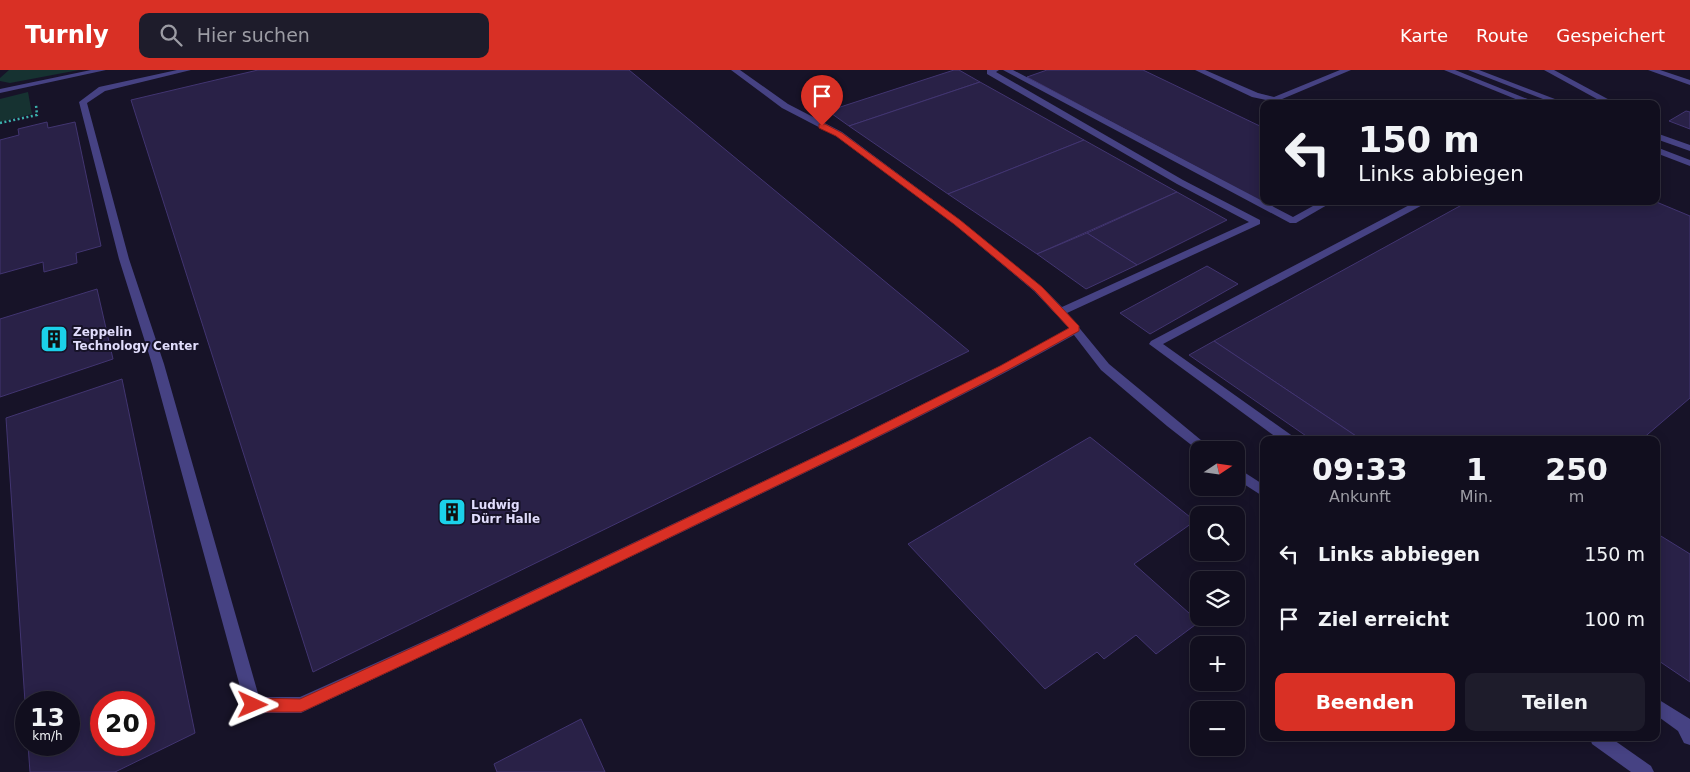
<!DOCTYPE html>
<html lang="de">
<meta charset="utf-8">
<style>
body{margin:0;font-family:"DejaVu Sans",sans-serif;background:#1e1c2b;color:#f1f3f6;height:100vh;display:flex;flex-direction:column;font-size:19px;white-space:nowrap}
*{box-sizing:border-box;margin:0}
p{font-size:16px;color:#9c9ca4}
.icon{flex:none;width:28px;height:28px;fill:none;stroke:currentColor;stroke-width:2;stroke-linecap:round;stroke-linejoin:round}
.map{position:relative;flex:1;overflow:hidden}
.drawer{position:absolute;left:1260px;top:366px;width:400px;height:305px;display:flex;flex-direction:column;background:#110e1e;border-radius:10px;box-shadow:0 2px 12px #0003,0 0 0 1px #302e3c}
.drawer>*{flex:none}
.top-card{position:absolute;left:1260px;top:30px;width:400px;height:105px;border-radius:10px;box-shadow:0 2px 12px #0003,0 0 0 1px #302e3c;background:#110e1e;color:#f1f3f6;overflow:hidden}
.needle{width:32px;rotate:77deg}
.fabs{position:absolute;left:1190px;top:371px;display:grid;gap:10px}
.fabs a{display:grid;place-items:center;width:55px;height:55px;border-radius:10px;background:#110e1e;box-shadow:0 2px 12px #0003,0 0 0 1px #302e3c;font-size:25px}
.speed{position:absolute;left:15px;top:621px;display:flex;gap:10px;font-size:25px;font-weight:700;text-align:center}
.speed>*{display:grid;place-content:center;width:65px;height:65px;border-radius:50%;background:#110e1e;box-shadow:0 2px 12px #0003,0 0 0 1px #302e3c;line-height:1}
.speed small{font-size:12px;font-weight:400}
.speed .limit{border:8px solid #d22;background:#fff;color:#111}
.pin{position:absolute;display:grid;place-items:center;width:42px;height:42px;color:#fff;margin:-51px -21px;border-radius:50% 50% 50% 0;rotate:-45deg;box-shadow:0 0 5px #0007}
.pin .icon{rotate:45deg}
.me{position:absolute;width:55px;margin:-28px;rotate:91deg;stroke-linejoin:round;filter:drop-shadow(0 0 4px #0008)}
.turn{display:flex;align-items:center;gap:18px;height:105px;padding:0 15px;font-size:22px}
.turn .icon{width:65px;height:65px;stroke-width:2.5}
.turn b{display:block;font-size:35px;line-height:42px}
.eta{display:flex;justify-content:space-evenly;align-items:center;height:85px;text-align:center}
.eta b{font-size:30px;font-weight:600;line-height:35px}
.primary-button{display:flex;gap:10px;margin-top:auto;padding:10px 15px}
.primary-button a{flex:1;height:58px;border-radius:10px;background:#d93025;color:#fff;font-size:20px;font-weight:600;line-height:58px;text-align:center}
.primary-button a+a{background:#1e1c2b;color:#f1f3f6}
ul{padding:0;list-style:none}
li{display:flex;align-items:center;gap:15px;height:65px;padding:0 15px}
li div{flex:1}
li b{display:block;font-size:19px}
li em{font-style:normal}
header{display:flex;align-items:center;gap:30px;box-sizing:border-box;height:70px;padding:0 25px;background:#d93025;color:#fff}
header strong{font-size:24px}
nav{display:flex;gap:28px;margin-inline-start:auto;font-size:18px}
.search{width:350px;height:45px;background:#1e1c2b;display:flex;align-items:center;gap:12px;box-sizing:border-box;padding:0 18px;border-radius:10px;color:#9c9ca4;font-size:19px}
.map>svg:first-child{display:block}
.green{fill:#163231}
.building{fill:#292147;stroke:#423571;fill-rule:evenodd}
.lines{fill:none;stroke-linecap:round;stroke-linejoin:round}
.path{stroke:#3cb1ac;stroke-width:2.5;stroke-dasharray:2 2.5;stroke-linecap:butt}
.service{fill:#464283;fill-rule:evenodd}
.route{fill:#d93025;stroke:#8d1f18}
.labels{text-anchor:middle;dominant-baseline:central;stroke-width:4;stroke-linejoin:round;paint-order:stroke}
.poi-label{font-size:12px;font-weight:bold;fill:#e1ddfc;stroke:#171328;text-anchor:start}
</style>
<header>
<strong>Turnly</strong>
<div class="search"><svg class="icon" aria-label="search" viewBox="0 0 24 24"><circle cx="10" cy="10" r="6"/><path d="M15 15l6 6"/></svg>Hier suchen</div>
<nav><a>Karte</a><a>Route</a><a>Gespeichert</a></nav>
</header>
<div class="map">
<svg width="1690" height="702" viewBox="0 0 1690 702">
<rect width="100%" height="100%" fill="#171328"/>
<g class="green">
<polygon points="9,0 79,0 10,13 0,11 0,8"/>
<polygon points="28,22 32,44 0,52 0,29"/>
</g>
<g class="building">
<polygon points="258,0 629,0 969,281 313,602 131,30"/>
<polygon points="954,0 959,0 980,12 849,56 828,41"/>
<polygon points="1047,0 1143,0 1264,58 1264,131 1282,131 1271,137 1027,7"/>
<polygon points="980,12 1084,70 948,124 849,56"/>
<polygon points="1686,41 1690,42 1690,59 1669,51"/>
<polygon points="47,52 48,58 75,52 101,176 76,183 77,193 44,202 43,192 0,204 0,70 19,65 18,59"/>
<polygon points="1084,70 1177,122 1037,184 948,124"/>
<polygon points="1177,122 1227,150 1137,195 1087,163"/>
<polygon points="1469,131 1654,131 1690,146 1690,328 1641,370 1362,370 1214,271"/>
<polygon points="1087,163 1137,195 1086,219 1037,184"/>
<polygon points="1207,196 1238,214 1150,264 1120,243"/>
<polygon points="97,219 113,289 0,327 0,249"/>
<polygon points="1214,271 1362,370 1312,370 1189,285"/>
<path d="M 122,309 L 195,663 L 115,702 L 30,702 L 28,675 L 69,675 L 69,632 L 26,632 L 26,647 L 6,348 ZM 101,632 L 144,632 L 144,675 L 101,675 Z"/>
<polygon points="1090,367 1195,451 1134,494 1199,552 1156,584 1136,565 1104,589 1097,582 1045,619 908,474"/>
<polygon points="1656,463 1690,484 1690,612 1656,589"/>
<polygon points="581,649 605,702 497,702 494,694"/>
</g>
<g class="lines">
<polyline class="path" points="0,53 37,45 36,35"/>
<g class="service">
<polygon points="91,0 106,0 0,23 0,19"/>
<path d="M 177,0 L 191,0 L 105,21 L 87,33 L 129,189 L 164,294 L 259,627 L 300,627 L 449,560 L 852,369 L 1000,296 L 1069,258 L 1034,221 L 954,154 L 836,66 L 782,38 L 731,0 L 740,0 L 788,34 L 842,62 L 960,150 L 1042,217 L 1062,237 L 1249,152 L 1177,114 L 987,4 L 987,0 L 999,0 L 996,2 L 1183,110 L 1260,150 L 1260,154 L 1067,243 L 1109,294 L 1213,380 L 1199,381 L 1167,356 L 1101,300 L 1074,265 C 962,328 846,383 730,439 C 589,507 448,575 307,640 L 301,643 L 253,643 L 247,640 L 245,635 L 152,294 L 119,189 L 79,32 L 99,17 Z"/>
<polygon points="1003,0 1013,0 1293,147 1322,131 1334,131 1296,153 1290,153"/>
<polygon points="1195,0 1205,0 1258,23 1274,27 1340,0 1351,0 1275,32 1252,27"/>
<polygon points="1444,0 1455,0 1540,34 1528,34"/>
<polygon points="1468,0 1479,0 1568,34 1556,34"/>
<polygon points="1544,0 1554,0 1617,34 1606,34"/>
<polygon points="1648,0 1660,0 1690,10 1690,15"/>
<polygon points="1656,63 1690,75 1690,81 1656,69"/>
<polygon points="1656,77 1690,90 1690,96 1656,83"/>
<polygon points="1417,131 1430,131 1163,274 1294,367 1295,370 1280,370 1149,274 1151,271"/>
<polygon points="1236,397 1264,415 1264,427 1236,409"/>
<polygon points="1656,628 1690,649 1690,675 1684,673 1678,661 1656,645"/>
<polygon points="1590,668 1611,668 1651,696 1654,702 1631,702 1592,674"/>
</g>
</g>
<path class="route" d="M 819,54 L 825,54 L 842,63 L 960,150 L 1042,217 L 1079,256 L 1079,261 C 962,327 841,385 720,443 C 583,510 445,576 306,640 L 301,642 L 253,642 L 247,640 L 245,635 L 247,630 L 253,628 L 300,629 L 449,561 L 853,369 L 1000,296 L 1069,258 L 1035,221 L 954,154 L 836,66 L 819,58 Z"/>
<defs>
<symbol id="building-square" viewBox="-11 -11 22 22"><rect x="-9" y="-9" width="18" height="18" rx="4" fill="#1bd1ea" stroke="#171328"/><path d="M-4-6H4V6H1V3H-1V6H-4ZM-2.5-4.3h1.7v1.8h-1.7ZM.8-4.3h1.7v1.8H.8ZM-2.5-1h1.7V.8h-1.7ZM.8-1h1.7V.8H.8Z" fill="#111"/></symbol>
</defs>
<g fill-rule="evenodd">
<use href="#building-square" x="38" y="253" width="32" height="32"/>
<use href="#building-square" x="436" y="426" width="32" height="32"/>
</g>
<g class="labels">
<g class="poi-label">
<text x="73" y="262">Zeppelin<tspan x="73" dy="14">Technology Center</tspan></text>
<text x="471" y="435">Ludwig<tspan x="471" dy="14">Dürr Halle</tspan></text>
</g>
</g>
</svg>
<div class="fabs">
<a><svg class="needle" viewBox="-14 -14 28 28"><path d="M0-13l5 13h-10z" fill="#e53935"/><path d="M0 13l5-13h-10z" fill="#9c9ca4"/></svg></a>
<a><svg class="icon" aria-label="search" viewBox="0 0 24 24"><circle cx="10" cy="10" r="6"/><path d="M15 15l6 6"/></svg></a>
<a><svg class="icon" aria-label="layers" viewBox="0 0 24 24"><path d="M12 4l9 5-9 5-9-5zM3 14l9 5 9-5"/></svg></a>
<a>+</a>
<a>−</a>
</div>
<div class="speed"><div>13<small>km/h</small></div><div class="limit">20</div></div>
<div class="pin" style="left:822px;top:56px;background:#d93025"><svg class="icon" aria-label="arrive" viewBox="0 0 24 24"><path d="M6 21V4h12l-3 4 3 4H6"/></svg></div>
<svg class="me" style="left:253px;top:635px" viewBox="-20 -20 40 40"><path d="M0-17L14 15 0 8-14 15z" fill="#d93025" stroke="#fff" stroke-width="4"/></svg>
<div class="top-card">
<div class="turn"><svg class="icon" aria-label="left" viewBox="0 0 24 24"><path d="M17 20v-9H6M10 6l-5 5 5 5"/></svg><div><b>150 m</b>Links abbiegen</div></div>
</div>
<section class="drawer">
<div class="eta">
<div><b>09:33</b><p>Ankunft</p></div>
<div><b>1</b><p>Min.</p></div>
<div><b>250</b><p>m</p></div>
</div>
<ul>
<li><svg class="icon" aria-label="left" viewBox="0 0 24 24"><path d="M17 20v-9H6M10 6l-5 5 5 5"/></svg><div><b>Links abbiegen</b></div><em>150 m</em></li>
<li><svg class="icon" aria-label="arrive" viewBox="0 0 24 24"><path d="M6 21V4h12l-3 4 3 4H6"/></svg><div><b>Ziel erreicht</b></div><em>100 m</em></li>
</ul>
<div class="primary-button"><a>Beenden</a><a>Teilen</a></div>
</section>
</div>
